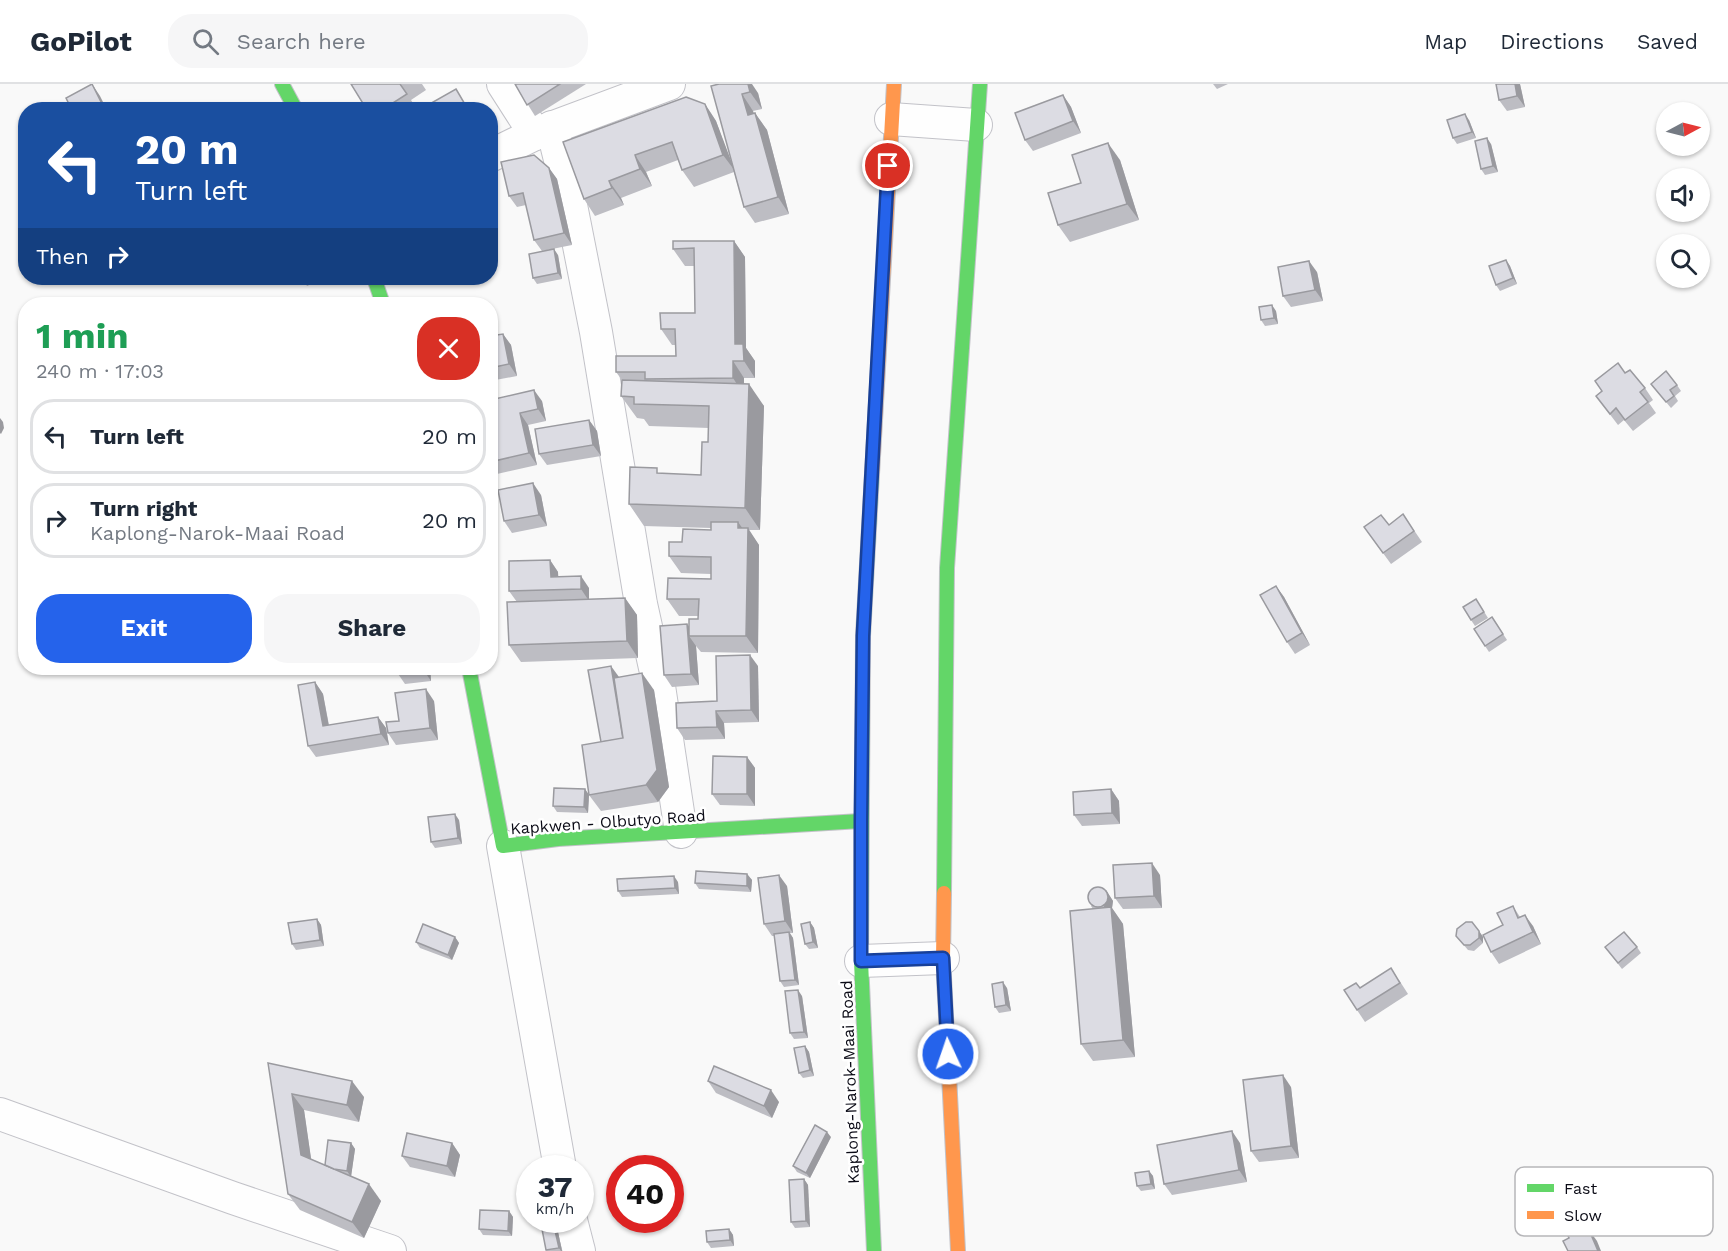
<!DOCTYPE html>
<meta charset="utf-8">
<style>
body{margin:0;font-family:"Work Sans",sans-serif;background:#f6f6f7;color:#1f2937;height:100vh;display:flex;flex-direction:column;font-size:22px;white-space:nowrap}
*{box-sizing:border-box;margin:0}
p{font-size:20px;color:#747a83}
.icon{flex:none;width:33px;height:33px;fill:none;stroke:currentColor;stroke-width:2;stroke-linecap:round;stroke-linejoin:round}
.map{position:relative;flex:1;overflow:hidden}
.drawer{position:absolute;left:18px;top:213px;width:480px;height:378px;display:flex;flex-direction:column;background:#fff;border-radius:24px;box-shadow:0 2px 4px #0004}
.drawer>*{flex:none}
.hud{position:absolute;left:18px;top:18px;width:480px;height:183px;border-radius:24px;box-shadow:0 2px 4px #0004;background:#1a4fa0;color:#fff;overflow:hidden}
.needle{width:39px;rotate:83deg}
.tools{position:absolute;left:1656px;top:18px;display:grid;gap:12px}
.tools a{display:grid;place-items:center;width:54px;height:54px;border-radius:50%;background:#fff;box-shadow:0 2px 4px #0004;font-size:30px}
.speed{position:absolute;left:516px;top:1071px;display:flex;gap:12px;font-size:30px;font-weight:700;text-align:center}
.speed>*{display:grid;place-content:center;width:78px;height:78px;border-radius:50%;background:#fff;box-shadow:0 2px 4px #0004;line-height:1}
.speed small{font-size:15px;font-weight:400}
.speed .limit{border:9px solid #d22;background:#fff;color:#111}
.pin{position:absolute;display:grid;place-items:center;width:51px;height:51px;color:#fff;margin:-26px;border:3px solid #fff;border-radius:50%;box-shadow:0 2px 6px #0007}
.me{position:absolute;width:66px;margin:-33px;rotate:357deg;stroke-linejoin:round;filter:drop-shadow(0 0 4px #0008)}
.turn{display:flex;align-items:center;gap:21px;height:126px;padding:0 18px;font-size:27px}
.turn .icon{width:78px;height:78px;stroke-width:2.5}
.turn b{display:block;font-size:42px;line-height:51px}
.then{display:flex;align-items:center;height:57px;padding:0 18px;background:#0003;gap:12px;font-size:22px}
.round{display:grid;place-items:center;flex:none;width:63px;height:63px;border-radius:24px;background:#f6f6f7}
.overview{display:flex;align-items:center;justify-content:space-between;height:102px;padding:0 18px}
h1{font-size:36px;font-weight:700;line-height:45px;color:#1e9e55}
.button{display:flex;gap:12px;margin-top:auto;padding:12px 18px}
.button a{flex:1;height:69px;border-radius:24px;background:#2563eb;color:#fff;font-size:24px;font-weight:700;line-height:69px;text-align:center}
.button a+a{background:#f6f6f7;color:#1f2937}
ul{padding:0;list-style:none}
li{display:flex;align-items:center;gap:18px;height:75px;margin:0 12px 9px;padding:0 6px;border:3px solid #e0e1e3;border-radius:24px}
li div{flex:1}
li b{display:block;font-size:22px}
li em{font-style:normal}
header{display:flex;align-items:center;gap:36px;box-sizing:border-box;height:84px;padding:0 30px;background:#fff;border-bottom:2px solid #e0e1e3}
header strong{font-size:28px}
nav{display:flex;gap:33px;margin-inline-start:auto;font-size:21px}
.search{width:420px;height:54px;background:#f6f6f7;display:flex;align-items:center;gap:15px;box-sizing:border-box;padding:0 21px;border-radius:24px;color:#747a83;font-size:22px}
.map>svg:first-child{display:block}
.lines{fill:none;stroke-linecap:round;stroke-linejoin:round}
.street-casing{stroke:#c2c2c8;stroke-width:34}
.fast-casing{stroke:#c2c2c8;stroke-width:16}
.slow-casing{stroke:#c2c2c8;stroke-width:16}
.street{stroke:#fefefe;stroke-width:32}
.fast{stroke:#63d668;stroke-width:14}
.slow{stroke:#ff974d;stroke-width:14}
.wall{fill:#bdbdc3}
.shaded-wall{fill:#9a9a9f}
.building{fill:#dcdce3;stroke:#9a9a9f;stroke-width:1.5}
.route-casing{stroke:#184099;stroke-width:15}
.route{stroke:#2563eb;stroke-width:10}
.labels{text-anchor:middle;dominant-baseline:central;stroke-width:5;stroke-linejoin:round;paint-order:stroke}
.street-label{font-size:16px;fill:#0b0b16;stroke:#fff}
.key{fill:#fff;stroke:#b6b6b9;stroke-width:1.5}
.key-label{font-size:16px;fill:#0b0b16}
</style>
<header>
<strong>GoPilot</strong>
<div class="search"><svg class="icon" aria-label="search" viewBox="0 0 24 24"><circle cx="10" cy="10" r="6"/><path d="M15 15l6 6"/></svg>Search here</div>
<nav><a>Map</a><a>Directions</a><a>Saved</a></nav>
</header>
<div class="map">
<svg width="1728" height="1167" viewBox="0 0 1728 1167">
<rect width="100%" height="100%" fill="#f9f9f9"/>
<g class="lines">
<defs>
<g id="street">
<polyline points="503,0 535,50"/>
<polyline points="891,35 976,41"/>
<polyline points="552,43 571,121 596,248 641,520 659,602 681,748"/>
<polyline points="490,72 535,50 669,0"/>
<polyline points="503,762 560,1084"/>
<polyline points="861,877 943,874"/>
<polyline points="0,1030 233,1114 390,1167"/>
<polyline points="571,1136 579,1167"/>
</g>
<g id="fast">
<polyline points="282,0 296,26"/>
<polyline points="374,194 383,220"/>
<polyline points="872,390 863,552 861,877 874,1167"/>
<polyline points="469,584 503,762 558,755 861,737"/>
<polyline points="944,809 947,484 980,0"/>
</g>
<g id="slow">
<polyline points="872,390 894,0"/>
<polyline points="944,809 943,874 958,1167"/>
</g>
</defs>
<use href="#street" class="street-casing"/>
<use href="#fast" class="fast-casing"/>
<use href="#slow" class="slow-casing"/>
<use href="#street" class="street"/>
<use href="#fast" class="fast"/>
<use href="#slow" class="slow"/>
</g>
<g class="wall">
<polygon points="351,0 422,0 426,6 411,16 417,26 367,26"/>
<polygon points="515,0 586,0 535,32"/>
<polygon points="719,0 758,9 762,25 753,27 754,30 755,29 767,46 789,130 755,139 744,123 734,88 694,103 682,86 678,76 646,88 652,102 621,114 624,121 595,132 584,115 563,58 705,20 716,37 732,81"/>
<polygon points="1213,0 1228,0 1217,5"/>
<polygon points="1496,0 1520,0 1525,23 1507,27 1499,16"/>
<polygon points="1063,11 1071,23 1081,49 1033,67 1025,56"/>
<polygon points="1469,36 1476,54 1457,60 1453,54"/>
<polygon points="1491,60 1498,88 1485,91 1481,85"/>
<polygon points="1120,76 1139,136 1070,158 1058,141 1081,99"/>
<polygon points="549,84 557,95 572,161 542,167 534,156 526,121 517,123 509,112"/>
<polygon points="734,157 745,173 746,264 755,277 755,294 744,294 744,300 764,322 760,446 748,446 759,461 758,569 701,568 696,562 699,601 672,603 664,591 687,540 689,542 698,535 699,532 679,532 667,515 711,495 711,490 681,489 669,472 682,458 711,446 711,444 644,442 629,420 661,390 701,391 708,358 709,344 649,342 644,335 637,334 621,312 622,296 616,288 676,272 675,261 672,261 661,245 695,229 694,182 685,182 673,165"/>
<polygon points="558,171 562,195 537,200 533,194"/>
<polygon points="1506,176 1510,182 1517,200 1500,207 1496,201"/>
<polygon points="1317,188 1323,217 1291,223 1283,212"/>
<polygon points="302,194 325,194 307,202"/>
<polygon points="1276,227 1278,240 1265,242 1261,236"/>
<polygon points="503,250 511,261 517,292 490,297 490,252"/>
<polygon points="1625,289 1645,304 1653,316 1649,319 1656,329 1633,347 1624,336 1618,341 1596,312"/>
<polygon points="1651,300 1677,301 1681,307 1675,312 1678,317 1671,324"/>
<polygon points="490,316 542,317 546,337 528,341 537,381 497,390 490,380"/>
<polygon points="589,336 597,347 601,372 547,381 539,370"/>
<polygon points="541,411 547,442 512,449 504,437"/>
<polygon points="1403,430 1422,458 1391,480 1364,443 1389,441"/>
<polygon points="550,476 558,488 558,493 589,504 589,515 625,514 637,531 638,574 521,578 509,561 517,518 509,507"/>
<polygon points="1276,502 1284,513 1310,561 1295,570 1287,558"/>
<polygon points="1476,515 1488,534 1475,542 1471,536"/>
<polygon points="1492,533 1507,556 1489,568 1474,545"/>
<polygon points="758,582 759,638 724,639 725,655 685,656 677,644 717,617"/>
<polygon points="394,584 430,584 431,597 405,600"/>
<polygon points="618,593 654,606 669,703 658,718 601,727 589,711 601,658"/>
<polygon points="315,598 323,610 329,641 378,633 386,644 389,661 316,673 308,662"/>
<polygon points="434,617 438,656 396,661 388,649 399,637"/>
<polygon points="747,673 755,684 755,722 720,721 712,710"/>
<polygon points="585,705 589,711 588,729 557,728 553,722"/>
<polygon points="1111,705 1119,717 1120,740 1082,742 1074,731"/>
<polygon points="459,736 462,760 435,764 431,758"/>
<polygon points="747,790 752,796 751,808 699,805 695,799"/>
<polygon points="1160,791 1162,824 1123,825 1115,814"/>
<polygon points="678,798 679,810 622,813 618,807"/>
<polygon points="787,802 793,849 790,849 793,854 799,901 784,903 780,897 774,852 772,852 764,840"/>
<polygon points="1106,806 1113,817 1112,824 1123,840 1135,973 1093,977 1081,960 1093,825 1091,822"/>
<polygon points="1513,822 1520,833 1533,842 1541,860 1499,880 1491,868 1503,841"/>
<polygon points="317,835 321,841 324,862 296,866 292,860"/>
<polygon points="810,838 814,844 818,864 809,865 805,860"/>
<polygon points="1479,847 1483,853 1483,859 1474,867 1468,866 1456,852"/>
<polygon points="455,853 459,859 452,876 420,864 416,858"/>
<polygon points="1605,863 1637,863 1641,869 1622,885"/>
<polygon points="1399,896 1408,910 1365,938 1357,926 1360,904"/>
<polygon points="1007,904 1011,927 999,929 995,923"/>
<polygon points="802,912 808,954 794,955 790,949"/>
<polygon points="805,962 809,968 814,992 803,994 799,989"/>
<polygon points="268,979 364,1013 359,1038 304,1026 311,1075 325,1081 351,1059 355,1065 351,1092 381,1117 364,1154 300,1126 288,1110"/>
<polygon points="708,997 779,1018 772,1034 716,1009"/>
<polygon points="1291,1003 1299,1074 1259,1078 1251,1067"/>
<polygon points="831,1053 810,1094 797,1088 793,1082"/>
<polygon points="452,1059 460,1071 455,1093 410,1083 402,1072"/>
<polygon points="1240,1059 1247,1098 1172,1111 1164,1100"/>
<polygon points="1149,1087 1153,1092 1155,1105 1141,1107 1137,1102"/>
<polygon points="804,1095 808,1101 810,1143 795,1144 791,1138"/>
<polygon points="509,1127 513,1133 512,1152 483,1151 479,1145"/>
<polygon points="541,1140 557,1143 562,1167 546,1167"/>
<polygon points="729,1145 733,1151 734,1162 711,1164 707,1158"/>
</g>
<g class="shaded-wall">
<polygon points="92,0 100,12 107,26 105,26"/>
<polygon points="748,0 752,0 758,9 762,25 750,8"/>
<polygon points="1515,0 1520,0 1525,23 1517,12"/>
<polygon points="742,10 753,27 759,48 748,31"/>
<polygon points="1063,11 1071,23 1081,49 1073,37"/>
<polygon points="705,20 716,37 735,87 723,71"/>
<polygon points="755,29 767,46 789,130 778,113"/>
<polygon points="1465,30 1469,36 1476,54 1472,48"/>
<polygon points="1487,54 1491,60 1498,88 1493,82"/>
<polygon points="1108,59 1120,76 1139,136 1127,120"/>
<polygon points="635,71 646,88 652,102 640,85"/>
<polygon points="549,84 557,95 572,161 564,149"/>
<polygon points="609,97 621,114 624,121 612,104"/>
<polygon points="734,157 745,173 746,264 755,277 755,294 744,277 735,260"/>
<polygon points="554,165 558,171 562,195 558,189"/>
<polygon points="1506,176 1510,182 1517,200 1513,194"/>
<polygon points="1309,177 1317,188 1323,217 1315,206"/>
<polygon points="1272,221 1276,227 1278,240 1274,234"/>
<polygon points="503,250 511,261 517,292 509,280"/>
<polygon points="733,277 744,294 744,311 733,294"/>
<polygon points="749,300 764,322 760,446 745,424"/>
<polygon points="534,306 542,317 546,337 538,325"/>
<polygon points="520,329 528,341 537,381 529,369"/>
<polygon points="0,334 3,338 4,344 1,350 0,349"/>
<polygon points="589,336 597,347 601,372 593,361"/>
<polygon points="533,399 541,411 547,442 539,431"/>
<polygon points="738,438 748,452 748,444 759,461 758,569 746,552"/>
<polygon points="550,476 558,488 559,504 551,493"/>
<polygon points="581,492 589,504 589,517 581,505"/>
<polygon points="1276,502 1284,513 1310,561 1302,549"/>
<polygon points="625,514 637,531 638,574 627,557"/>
<polygon points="687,540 695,551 689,552 696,562 699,601 691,590"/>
<polygon points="750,571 758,582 759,638 751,626"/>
<polygon points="611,582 619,593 623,659"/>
<polygon points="423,584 430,584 431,597 423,585"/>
<polygon points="642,589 654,606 669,703 658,718 646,701"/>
<polygon points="315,598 323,610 331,654 323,642"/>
<polygon points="426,605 434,617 438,656 430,644"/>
<polygon points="716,627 724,639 725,655 717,643"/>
<polygon points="378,633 386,644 389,661 381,650"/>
<polygon points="747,673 755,684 755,722 747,710"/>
<polygon points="585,705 589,711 588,729 584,723"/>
<polygon points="1111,705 1119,717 1120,740 1112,729"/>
<polygon points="455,730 459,736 462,760 458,754"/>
<polygon points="1152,779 1160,791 1162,824 1154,812"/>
<polygon points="747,790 752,796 751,808 747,802"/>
<polygon points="779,791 787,802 793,849 785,837"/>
<polygon points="674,792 678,798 679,810 675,804"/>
<polygon points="1106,806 1113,817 1112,824 1123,840 1135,973 1123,956 1108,829 1104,823"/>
<polygon points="1525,831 1533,842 1541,860 1533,848"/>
<polygon points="317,835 321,841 324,862 320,856"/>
<polygon points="810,838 814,844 818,864 813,858"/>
<polygon points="1479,847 1483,853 1483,859 1479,854"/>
<polygon points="789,848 793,854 799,901 795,896"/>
<polygon points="455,853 459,859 452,876 448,871"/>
<polygon points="1003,898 1007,904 1011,927 1006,921"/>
<polygon points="798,906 802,912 808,954 804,948"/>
<polygon points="805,962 809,968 814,992 810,986"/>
<polygon points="1283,991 1291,1003 1299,1074 1291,1062"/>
<polygon points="352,997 364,1013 359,1038 347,1021"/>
<polygon points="771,1006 779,1018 772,1034 764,1022"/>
<polygon points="292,1010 304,1026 313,1088 301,1071"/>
<polygon points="1232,1047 1240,1059 1247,1098 1239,1086"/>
<polygon points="827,1048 831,1053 810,1094 806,1089"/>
<polygon points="351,1059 355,1065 351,1093 347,1087"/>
<polygon points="452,1059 460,1071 455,1093 447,1082"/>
<polygon points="1149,1087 1153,1092 1155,1105 1151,1100"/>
<polygon points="804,1095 808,1101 810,1143 806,1137"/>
<polygon points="369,1100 381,1117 364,1154 352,1138"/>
<polygon points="509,1127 513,1133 512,1152 508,1147"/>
<polygon points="553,1138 557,1143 562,1167 561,1167 559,1164"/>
<polygon points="729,1145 733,1151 734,1162 730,1156"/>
<polygon points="1589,1146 1597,1157 1601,1167 1598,1167"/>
</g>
<g class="building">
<polygon points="92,0 105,26 72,26 66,14"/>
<polygon points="351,0 400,0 407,10 382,26 367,26"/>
<polygon points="515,0 560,0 527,21"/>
<polygon points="719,0 748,0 750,8 742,10 748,31 755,29 778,113 744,123 711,2"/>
<polygon points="1496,0 1515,0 1517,12 1499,16"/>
<polygon points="456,5 466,22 460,26 419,26"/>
<polygon points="1063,11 1073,37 1025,56 1015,29"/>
<polygon points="686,13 705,20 723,71 682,86 672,58 635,71 640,85 609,97 612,104 584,115 563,58"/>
<polygon points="1465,30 1472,48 1453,54 1447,36"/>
<polygon points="1487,54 1493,82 1481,85 1475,57"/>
<polygon points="1108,59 1127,120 1058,141 1048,109 1081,99 1072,71"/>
<polygon points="534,71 549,84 564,149 534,156 523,109 509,112 501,78"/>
<polygon points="673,157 734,157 735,260 743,260 744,277 733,277 733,294 645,295 645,288 616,288 616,272 676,272 675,245 661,245 660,229 695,229 694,164 673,165"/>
<polygon points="554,165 558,189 533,194 529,170"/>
<polygon points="1506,176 1513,194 1496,201 1489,182"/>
<polygon points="1309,177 1315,206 1283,212 1278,183"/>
<polygon points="1272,221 1274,234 1261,236 1259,223"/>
<polygon points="503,250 509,280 490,284 490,252"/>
<polygon points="1618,279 1625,289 1630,286 1645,304 1640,308 1648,318 1625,336 1616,324 1610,330 1596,312 1602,307 1595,297"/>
<polygon points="1666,287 1677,301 1670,306 1674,312 1666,318 1651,300"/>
<polygon points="622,296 749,300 745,424 629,420 630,383 657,384 657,389 701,391 702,358 708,358 709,322 634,320 634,313 621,312"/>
<polygon points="534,306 538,325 520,329 529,369 490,378 490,316"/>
<polygon points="589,336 593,361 539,370 535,345"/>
<polygon points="533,399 539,431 504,437 498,406"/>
<polygon points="1403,430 1414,447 1383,469 1364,443 1381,431 1389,441"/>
<polygon points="711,438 738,438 738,444 748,444 746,552 689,552 689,535 698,535 699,515 667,515 668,494 711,495 711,473 669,472 669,458 682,458 683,445 711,446"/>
<polygon points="550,476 551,493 581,492 581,505 509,507 509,477"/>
<polygon points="1276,502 1302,549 1287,558 1260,511"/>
<polygon points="625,514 627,557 509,561 507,518"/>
<polygon points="1476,515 1484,528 1471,536 1463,523"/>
<polygon points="1492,533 1503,550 1485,562 1474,545"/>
<polygon points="687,540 691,590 664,591 660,542"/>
<polygon points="750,571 751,626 716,627 717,643 677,644 676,619 717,617 716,572"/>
<polygon points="611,582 623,655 601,658 588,586"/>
<polygon points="396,584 423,584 423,585 397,589"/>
<polygon points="642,589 657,686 646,701 589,711 582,661 623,654 614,594"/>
<polygon points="315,598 323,642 378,633 381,650 308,662 298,601"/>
<polygon points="426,605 430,644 388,649 386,638 399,637 395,609"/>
<polygon points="713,672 747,673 747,710 712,710"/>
<polygon points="554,704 585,705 584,723 553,722"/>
<polygon points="1111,705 1112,729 1074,731 1073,708"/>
<polygon points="455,730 458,754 431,758 428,733"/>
<polygon points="1152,779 1154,812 1115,814 1113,781"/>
<polygon points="696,787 747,790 747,802 695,799"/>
<polygon points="779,791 785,837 764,840 758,794"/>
<polygon points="674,792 675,804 618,807 617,795"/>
<circle cx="1098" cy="813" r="10"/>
<polygon points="1513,822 1518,834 1525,831 1533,848 1491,868 1483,851 1503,841 1497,829"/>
<polygon points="1111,823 1123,956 1081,960 1070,827"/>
<polygon points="317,835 320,856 292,860 288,839"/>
<polygon points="810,838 813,858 805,860 801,840"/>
<polygon points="1466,838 1472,838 1479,847 1479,854 1470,861 1464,861 1456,852 1457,845"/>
<polygon points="423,840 455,853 448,871 416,858"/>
<polygon points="789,848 795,896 780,897 774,850"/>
<polygon points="1624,848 1637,863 1618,879 1605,863"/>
<polygon points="1391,884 1400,899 1357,926 1344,906 1356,899 1360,904"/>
<polygon points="1003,898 1006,921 995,923 992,900"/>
<polygon points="798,906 804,948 790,949 785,907"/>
<polygon points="805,962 810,986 799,989 794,964"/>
<polygon points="268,979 352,997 347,1021 292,1010 301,1071 369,1100 352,1138 288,1110"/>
<polygon points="714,982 771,1006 764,1022 708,997"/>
<polygon points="1283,991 1291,1062 1251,1067 1243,996"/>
<polygon points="815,1041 827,1048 806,1089 793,1082"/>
<polygon points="1232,1047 1239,1086 1164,1100 1157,1061"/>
<polygon points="407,1049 452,1059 447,1082 402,1072"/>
<polygon points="328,1056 351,1059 347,1087 334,1085 325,1081"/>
<polygon points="1149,1087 1151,1100 1137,1102 1135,1089"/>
<polygon points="804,1095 806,1137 791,1138 789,1096"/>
<polygon points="480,1126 509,1127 508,1147 479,1145"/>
<polygon points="553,1138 559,1164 546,1166 541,1140"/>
<polygon points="1579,1139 1583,1148 1589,1146 1598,1167 1568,1167 1563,1157 1569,1154 1565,1145"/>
<polygon points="729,1145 730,1156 707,1158 706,1147"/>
</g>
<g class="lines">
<defs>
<polyline id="route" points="888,82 863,552 861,737 861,877 943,874 948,970"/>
</defs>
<use href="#route" class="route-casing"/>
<use href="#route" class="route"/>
</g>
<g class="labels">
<g class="street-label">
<text transform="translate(608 738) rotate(-4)">Kapkwen - Olbutyo Road</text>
<text transform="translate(850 998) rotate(-92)">Kaplong-Narok-Maai Road</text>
</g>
</g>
<rect x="1515" y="1083" width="198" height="69" rx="9" class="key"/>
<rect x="1527" y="1100" width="27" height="8" fill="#63d668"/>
<rect x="1527" y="1127" width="27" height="8" fill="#ff974d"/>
<g class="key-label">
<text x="1564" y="1110">Fast</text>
<text x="1564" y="1137">Slow</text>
</g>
</svg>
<div class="tools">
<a><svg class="needle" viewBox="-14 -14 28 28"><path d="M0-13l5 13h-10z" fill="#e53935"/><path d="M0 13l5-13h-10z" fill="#747a83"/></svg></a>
<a><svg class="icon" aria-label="sound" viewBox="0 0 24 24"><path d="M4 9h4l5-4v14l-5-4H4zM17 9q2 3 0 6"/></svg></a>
<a><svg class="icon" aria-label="search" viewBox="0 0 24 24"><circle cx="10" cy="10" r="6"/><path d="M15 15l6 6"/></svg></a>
</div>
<div class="speed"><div>37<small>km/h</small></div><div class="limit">40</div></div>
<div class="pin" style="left:888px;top:82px;background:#d93025"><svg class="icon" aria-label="arrive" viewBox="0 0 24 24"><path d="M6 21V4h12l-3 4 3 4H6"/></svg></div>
<svg class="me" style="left:948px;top:970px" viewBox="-20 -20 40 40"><circle r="17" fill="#2563eb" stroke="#fff" stroke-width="3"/><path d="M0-11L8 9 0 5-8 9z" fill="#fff"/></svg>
<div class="hud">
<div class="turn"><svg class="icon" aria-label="left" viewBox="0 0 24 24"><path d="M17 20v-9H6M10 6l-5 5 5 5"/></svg><div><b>20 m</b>Turn left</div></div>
<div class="then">Then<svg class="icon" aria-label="right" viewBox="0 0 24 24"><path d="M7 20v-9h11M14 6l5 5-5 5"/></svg></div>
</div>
<section class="drawer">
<div class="overview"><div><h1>1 min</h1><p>240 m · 17:03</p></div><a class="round" style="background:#d93025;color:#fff"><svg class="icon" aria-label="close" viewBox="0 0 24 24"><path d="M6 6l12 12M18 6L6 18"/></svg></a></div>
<ul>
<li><svg class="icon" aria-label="left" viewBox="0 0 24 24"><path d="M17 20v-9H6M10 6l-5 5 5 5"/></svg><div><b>Turn left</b></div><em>20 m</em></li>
<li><svg class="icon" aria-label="right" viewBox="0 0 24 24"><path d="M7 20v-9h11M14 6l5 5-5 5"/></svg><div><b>Turn right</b><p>Kaplong-Narok-Maai Road</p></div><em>20 m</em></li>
</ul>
<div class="button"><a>Exit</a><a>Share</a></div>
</section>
</div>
